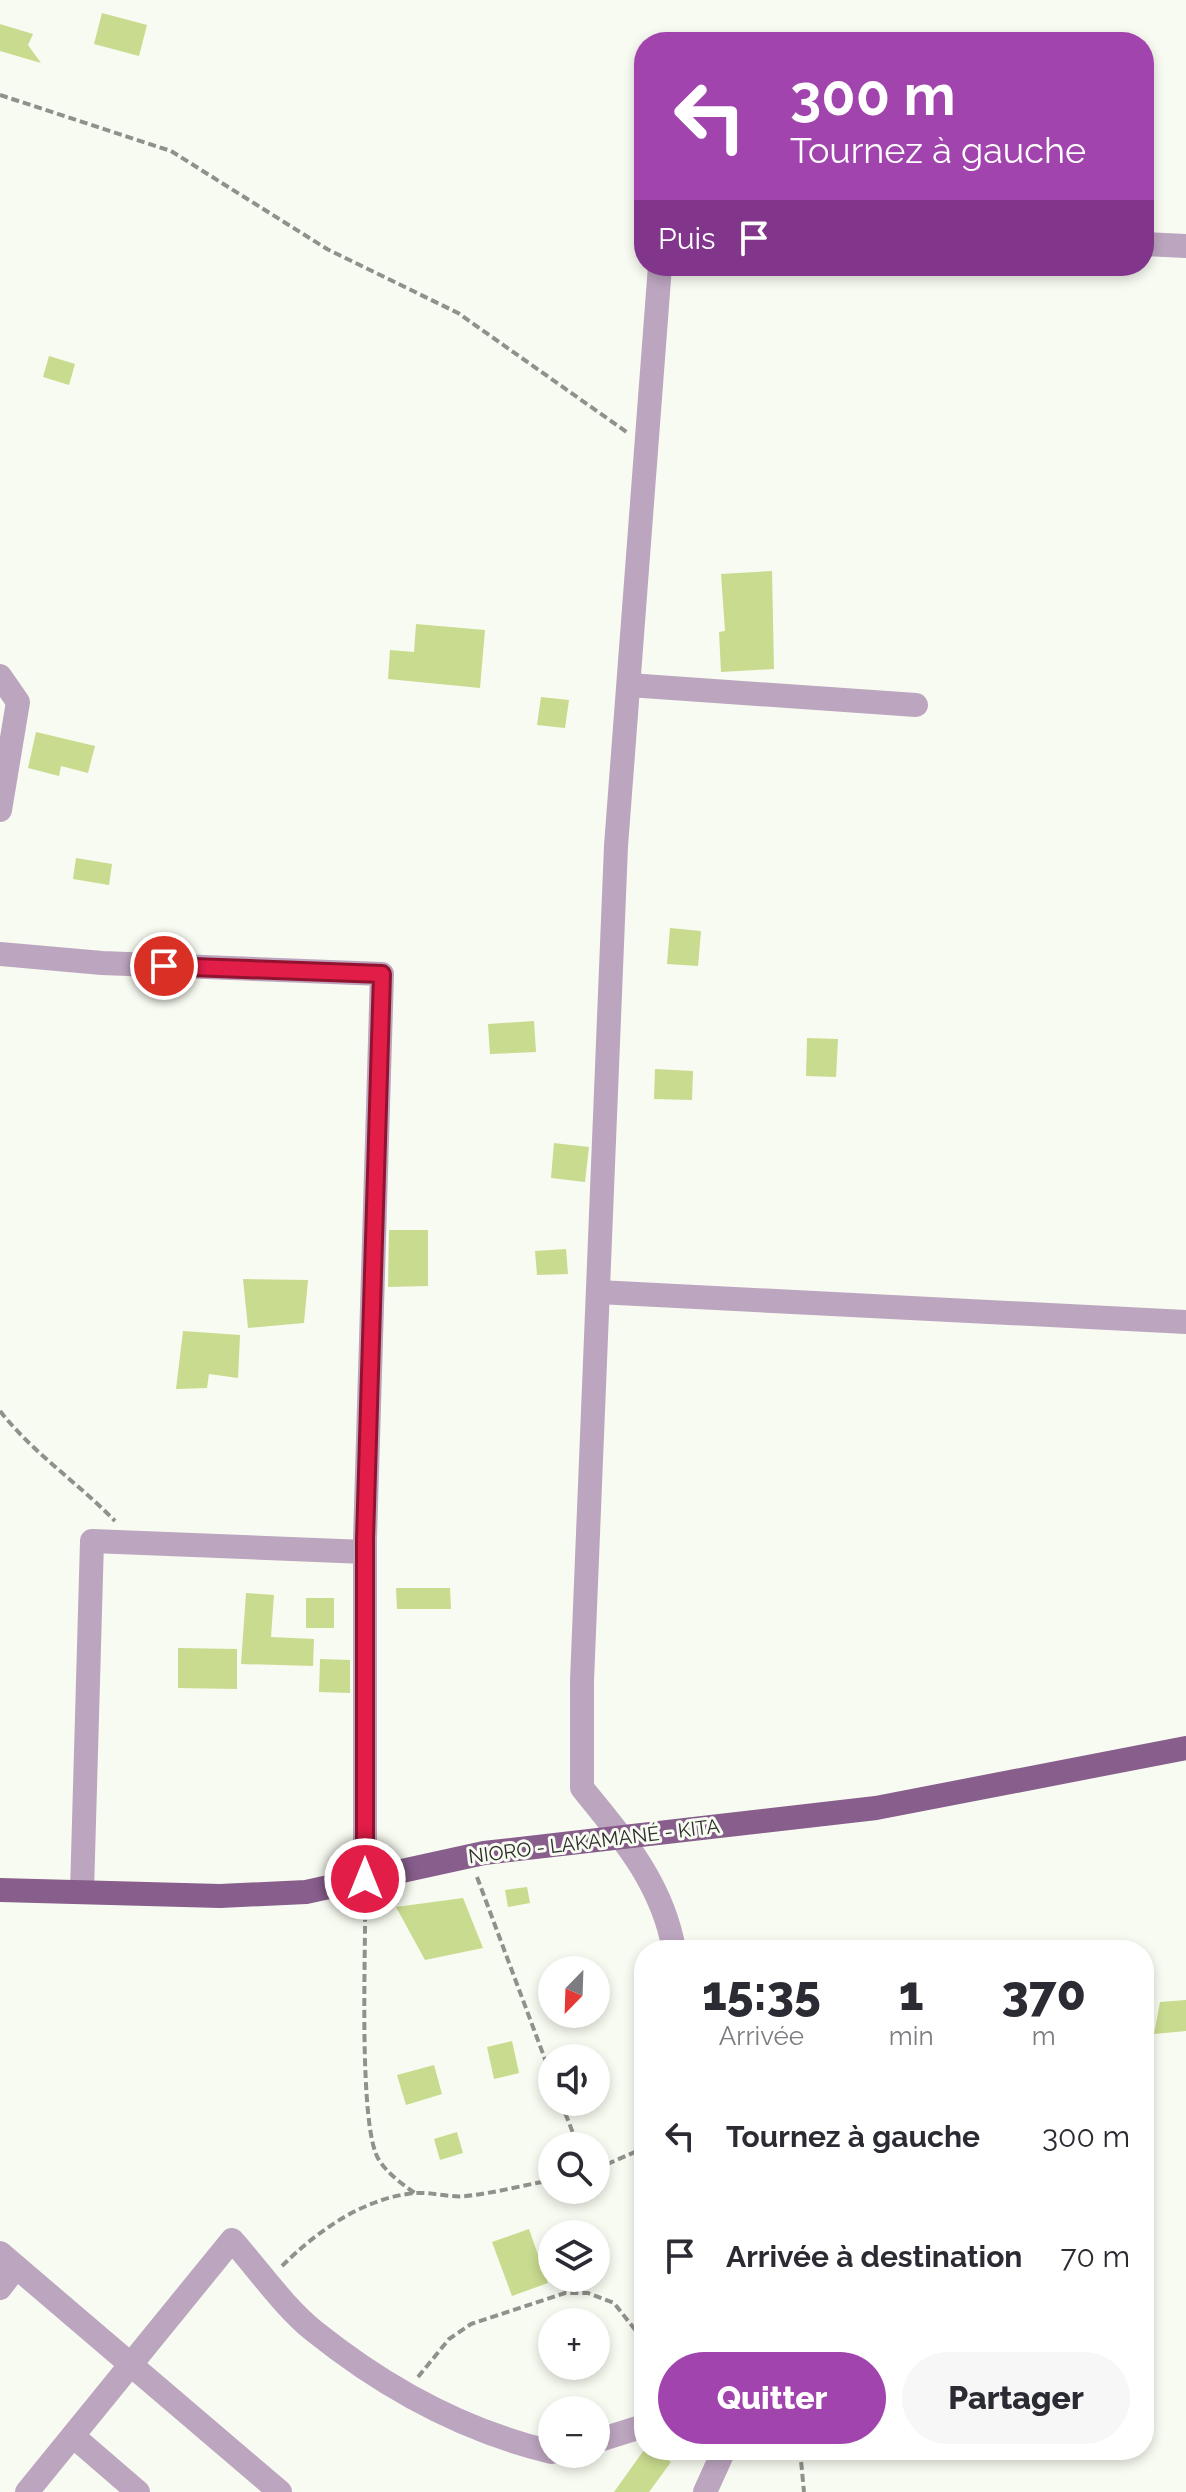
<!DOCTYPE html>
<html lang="fr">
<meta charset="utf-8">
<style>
body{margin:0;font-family:Raleway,sans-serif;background:#f7f7f7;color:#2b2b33;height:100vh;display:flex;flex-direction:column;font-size:30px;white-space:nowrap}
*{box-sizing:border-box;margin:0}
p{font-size:26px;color:#7c7c81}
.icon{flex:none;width:44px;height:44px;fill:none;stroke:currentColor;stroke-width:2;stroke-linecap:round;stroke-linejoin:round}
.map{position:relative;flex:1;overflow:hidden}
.details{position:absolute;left:634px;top:1940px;width:520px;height:520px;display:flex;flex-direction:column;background:#fff;border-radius:32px;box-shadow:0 4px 12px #0003}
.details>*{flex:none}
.guide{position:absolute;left:634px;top:32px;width:520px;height:244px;border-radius:32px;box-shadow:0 4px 12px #0003;background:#a244ae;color:#fff;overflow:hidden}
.needle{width:52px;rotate:203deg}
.controls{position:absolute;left:538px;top:1956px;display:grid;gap:16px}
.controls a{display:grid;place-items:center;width:72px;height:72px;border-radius:50%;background:#fff;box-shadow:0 4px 12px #0003;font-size:40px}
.pin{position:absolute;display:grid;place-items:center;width:68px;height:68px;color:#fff;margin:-34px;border:4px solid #fff;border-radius:50%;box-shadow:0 2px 8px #0007}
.me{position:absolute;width:88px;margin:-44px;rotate:0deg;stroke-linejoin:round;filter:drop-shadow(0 0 6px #0008)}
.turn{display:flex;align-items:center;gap:28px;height:168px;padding:0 24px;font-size:36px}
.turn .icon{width:104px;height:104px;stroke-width:2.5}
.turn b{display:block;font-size:56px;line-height:68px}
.then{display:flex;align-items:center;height:76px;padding:0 24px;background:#0003;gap:16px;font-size:30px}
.eta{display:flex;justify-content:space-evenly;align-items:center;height:136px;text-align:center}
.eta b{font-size:48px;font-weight:800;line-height:56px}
.action{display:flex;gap:16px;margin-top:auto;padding:16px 24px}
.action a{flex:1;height:92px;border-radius:48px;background:#a244ae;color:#fff;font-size:32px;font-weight:800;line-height:92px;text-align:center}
.action a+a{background:#f7f7f7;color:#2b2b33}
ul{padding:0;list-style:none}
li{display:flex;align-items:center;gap:24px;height:120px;padding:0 24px}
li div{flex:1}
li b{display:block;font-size:30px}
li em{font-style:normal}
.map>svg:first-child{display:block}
.building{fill:#c9db8f}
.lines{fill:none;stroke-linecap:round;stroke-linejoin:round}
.path{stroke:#8f918a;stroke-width:4;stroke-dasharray:8 4;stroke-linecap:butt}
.minor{stroke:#bca5bf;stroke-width:24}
.major{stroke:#875e8c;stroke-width:24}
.route-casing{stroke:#92132f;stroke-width:20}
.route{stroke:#e11d48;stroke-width:14}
.labels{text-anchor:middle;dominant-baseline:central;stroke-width:6;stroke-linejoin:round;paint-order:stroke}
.street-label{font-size:20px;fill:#2d2e2a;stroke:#f8fbf1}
</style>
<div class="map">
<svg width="1186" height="2492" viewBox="0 0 1186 2492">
<rect width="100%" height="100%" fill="#f8fbf1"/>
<g class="building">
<polygon points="102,13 147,25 139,56 94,44"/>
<polygon points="0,24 33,34 28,45 41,63 0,51"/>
<polygon points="49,356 75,364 69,385 43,377"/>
<polygon points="772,571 774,669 721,672 719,632 725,631 721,574"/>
<polygon points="416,624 485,630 480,688 388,679 390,650 414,652"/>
<polygon points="541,697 569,700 565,728 537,725"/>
<polygon points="36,732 95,746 88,773 61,766 59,776 28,768"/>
<polygon points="76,858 112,864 109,885 73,879"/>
<polygon points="670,928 701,931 698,966 667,964"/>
<polygon points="534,1021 536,1052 490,1054 488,1024"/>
<polygon points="807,1038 838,1039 836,1077 806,1076"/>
<polygon points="655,1069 693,1071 692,1100 654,1099"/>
<polygon points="554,1143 589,1147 585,1182 551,1178"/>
<polygon points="389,1230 428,1230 428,1286 388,1287"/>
<polygon points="566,1249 568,1274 537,1275 535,1251"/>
<polygon points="243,1279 308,1280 304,1323 248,1328"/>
<polygon points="183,1331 240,1335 238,1378 209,1374 207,1388 176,1389"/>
<polygon points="396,1588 450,1588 451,1609 397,1609"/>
<polygon points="246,1593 274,1595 271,1637 314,1639 313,1666 241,1664"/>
<rect x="306" y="1598" width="28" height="30"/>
<polygon points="178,1648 237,1649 237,1689 178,1688"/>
<polygon points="320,1659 350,1660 350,1693 319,1692"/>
<polygon points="527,1887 530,1903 508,1907 505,1890"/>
<polygon points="463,1898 483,1948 425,1960 396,1907"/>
<polygon points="1186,2000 1186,2031 1154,2034 1160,2002"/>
<polygon points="512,2041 519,2073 494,2079 487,2047"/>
<polygon points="434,2065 442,2094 406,2105 397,2075"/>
<polygon points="457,2132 463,2153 440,2160 434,2139"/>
<polygon points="529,2229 548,2283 512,2296 492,2242"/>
<polygon points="644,2450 654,2450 671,2462 649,2492 614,2492"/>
</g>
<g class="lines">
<g class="path">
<polyline points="0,95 171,151 327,249 458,313 628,433"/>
<path d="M 0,1411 C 33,1453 78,1483 115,1521"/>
<polyline points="477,1877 552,2078"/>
<path d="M 365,1902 C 366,1949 358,2128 379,2160 C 388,2174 402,2184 415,2193"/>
<polyline points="561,2102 578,2146"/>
<polyline points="596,2169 644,2148"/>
<path d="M 282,2266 C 317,2231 365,2197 416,2193 C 433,2192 450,2198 466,2196 C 495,2193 524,2185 552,2180"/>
<polyline points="418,2377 449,2339 471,2324 565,2293 588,2293 614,2303 644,2341"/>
<polyline points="800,2450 804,2492"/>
</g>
<g class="minor">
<polyline points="1144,244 1186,246"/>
<path d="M 660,266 L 616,846 L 582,1681 L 582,1788 C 623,1838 663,1885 674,1950"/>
<polyline points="0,676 18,702 0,810"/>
<polyline points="629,685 916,705"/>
<polyline points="0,954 102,963 382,974 365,1539 365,1879"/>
<polyline points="598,1292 1186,1322"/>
<polyline points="82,1892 92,1541 365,1552"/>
<polyline points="0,2253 280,2492"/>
<polyline points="0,2288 16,2267"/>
<polyline points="73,2436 138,2492"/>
<polyline points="596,2441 644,2426"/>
<path d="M 27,2492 L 232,2240 C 258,2269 284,2307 314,2331 C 385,2388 463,2431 552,2452"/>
<polyline points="705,2492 724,2450"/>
</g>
<polyline class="major" points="0,1890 220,1896 306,1892 484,1853 876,1808 1186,1748"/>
</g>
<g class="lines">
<defs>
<polyline id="route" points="164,966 382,974 365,1539 365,1879"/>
</defs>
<use href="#route" class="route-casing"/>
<use href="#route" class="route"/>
</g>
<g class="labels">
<g class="street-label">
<text transform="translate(594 1841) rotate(-7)">NIORO - LAKAMANÉ - KITA</text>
</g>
</g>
</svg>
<div class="controls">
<a><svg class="needle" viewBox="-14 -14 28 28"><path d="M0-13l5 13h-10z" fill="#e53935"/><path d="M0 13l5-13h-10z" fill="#7c7c81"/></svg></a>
<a><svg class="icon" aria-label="sound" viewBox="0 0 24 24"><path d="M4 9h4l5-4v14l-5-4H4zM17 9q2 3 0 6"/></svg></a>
<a><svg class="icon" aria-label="search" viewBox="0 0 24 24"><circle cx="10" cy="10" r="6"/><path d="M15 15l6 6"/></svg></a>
<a><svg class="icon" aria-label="layers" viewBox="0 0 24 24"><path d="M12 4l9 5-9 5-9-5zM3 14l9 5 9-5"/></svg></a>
<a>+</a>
<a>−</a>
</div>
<div class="pin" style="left:164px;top:966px;background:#d93025"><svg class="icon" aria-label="arrive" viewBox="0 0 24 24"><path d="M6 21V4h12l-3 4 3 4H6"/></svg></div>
<svg class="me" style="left:365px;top:1879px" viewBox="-20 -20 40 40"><circle r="17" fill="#e11d48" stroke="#fff" stroke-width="3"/><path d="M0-11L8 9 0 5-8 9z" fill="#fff"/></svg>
<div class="guide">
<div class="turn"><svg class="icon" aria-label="left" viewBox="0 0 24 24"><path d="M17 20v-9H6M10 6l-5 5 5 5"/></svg><div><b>300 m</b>Tournez à gauche</div></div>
<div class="then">Puis<svg class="icon" aria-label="arrive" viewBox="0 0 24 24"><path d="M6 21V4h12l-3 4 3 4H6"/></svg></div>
</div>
<section class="details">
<div class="eta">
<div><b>15:35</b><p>Arrivée</p></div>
<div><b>1</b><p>min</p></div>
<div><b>370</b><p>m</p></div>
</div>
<ul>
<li><svg class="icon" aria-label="left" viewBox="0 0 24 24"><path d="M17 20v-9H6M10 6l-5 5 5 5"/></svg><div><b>Tournez à gauche</b></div><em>300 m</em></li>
<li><svg class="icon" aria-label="arrive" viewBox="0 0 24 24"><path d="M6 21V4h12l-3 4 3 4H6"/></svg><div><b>Arrivée à destination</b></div><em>70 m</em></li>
</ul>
<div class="action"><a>Quitter</a><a>Partager</a></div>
</section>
</div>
